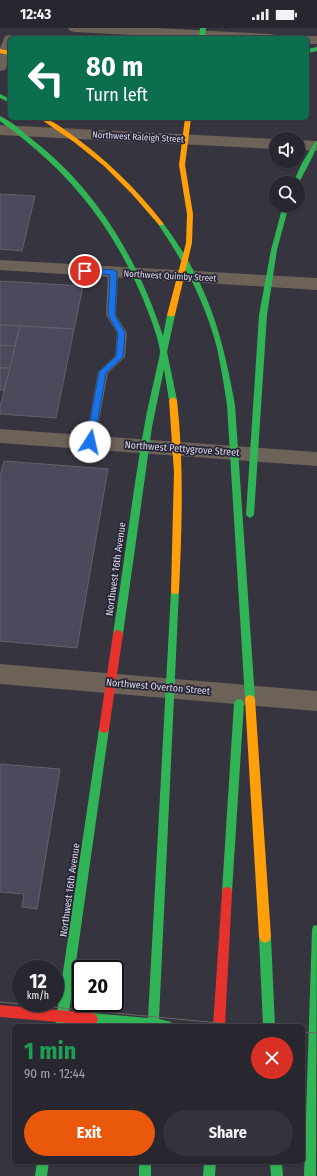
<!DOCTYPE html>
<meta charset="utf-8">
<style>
body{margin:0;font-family:"Fira Sans Condensed",sans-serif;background:#34333b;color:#f1f3f6;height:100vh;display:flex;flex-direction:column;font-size:15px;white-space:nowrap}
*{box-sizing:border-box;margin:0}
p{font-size:13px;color:#a5a5aa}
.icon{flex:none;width:22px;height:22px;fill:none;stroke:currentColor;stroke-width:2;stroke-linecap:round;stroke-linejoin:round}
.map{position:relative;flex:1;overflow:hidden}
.side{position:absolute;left:12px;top:996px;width:293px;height:140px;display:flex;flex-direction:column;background:#28272f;border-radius:6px;box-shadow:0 1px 3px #0004,0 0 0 1px #44444b}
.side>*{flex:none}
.banner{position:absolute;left:8px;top:8px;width:301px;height:84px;border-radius:6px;box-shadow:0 1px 3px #0004,0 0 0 1px #44444b;background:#0b6e4f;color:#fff;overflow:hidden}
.tools{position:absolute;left:269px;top:104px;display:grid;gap:8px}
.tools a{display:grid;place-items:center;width:36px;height:36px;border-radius:50%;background:#28272f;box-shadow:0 1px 3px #0004,0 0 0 1px #44444b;font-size:20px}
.speed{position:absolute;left:12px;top:932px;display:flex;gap:8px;font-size:20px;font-weight:700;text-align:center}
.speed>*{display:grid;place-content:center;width:52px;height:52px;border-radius:50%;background:#28272f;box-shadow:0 1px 3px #0004,0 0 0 1px #44444b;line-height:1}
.speed small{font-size:10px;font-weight:400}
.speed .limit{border:2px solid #111;border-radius:6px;background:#fff;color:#111}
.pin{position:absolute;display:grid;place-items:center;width:34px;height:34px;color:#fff;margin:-17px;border:2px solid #fff;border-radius:50%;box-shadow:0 1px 4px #0007}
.me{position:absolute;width:44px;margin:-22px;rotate:10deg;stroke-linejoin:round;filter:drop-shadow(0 0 3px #0008)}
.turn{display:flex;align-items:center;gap:14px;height:84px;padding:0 12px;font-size:18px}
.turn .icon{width:52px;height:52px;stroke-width:2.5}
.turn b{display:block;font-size:28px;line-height:34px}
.round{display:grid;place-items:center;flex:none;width:42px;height:42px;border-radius:21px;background:#34333b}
.overview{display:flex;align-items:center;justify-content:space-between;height:68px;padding:0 12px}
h1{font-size:24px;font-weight:700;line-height:30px;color:#1e9e55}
.action{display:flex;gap:8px;margin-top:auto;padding:8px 12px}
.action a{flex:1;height:46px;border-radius:24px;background:#ea580c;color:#fff;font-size:16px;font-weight:700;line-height:46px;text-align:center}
.action a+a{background:#34333b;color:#f1f3f6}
.status{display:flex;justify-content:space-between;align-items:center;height:28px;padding:0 20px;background:#28272f;direction:ltr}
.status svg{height:11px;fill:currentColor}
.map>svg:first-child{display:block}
.building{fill:#4d495c;stroke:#63626b}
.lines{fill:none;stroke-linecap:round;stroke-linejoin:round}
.lane{fill:#6c6258;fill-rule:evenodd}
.street{fill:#6c6258;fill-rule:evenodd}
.fast{fill:#30b455;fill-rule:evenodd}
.slow{fill:#ff9f0a;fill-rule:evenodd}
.jam{fill:#e5322d;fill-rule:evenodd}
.tram{stroke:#6d6662;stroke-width:1}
.route{fill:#1a73e8;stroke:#114b97}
.labels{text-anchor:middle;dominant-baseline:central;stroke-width:3.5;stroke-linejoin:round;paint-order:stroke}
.far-street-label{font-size:9px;fill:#d9d8e4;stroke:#282638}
.street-label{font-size:10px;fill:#d9d8e4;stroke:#282638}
</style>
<div class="status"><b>12:43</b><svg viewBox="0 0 49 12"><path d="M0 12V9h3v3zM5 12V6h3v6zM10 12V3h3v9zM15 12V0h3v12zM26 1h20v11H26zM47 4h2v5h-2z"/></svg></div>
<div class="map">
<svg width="317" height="1148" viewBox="0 0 317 1148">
<rect width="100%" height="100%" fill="#36343f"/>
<g class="building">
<polygon points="0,166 35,168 22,223 0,221"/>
<polygon points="0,253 83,258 74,301 0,297"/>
<polygon points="0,297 20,298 15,318 0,317"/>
<polygon points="20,298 74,301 56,390 0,386 0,379"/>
<polygon points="0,317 15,318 10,340 0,340"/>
<polygon points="0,340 10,340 4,362 0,362"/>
<polygon points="4,433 108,441 77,620 0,613 0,448"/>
<polygon points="0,736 60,741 37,881 22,879 24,866 0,864"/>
</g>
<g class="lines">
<polygon class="lane" points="113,241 118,244 116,287 127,305 125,329 108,345 95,414 94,417 86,417 85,414 98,344 115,328 117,305 106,287 108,244"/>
<g class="street">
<polygon points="68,0 155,0 270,6 275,7 277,10 190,10 75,4 70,3"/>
<polygon points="10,7 16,10 10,10 10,31 5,42 0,43 0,20 5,8"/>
<polygon points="307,8 317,8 317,16 307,16 307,10 302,10"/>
<polygon points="0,97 276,111 276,121 0,107"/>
<polygon points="298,112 317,113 317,123 298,122"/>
<polygon points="0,232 317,250 317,262 0,242"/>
<polygon points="0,401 317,424 317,438 0,415"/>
<polygon points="0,636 317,663 317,683 0,656"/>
</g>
<g class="fast">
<polygon points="200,0 206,0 205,10 199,10"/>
<polygon points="317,19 317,23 307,25 307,21"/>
<polygon points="0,66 10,71 10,75 0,70"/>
<path d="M 0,88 C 12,93 24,105 34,113 C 98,163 138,232 163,308 L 167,287 L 171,285 L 175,287 L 167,324 L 177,372 L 173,375 L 169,372 L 164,341 L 152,399 L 123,606 L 121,609 L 118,610 L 115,609 L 113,606 C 124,537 132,468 144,400 C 147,381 152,362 156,344 C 157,338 160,329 160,323 C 158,308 149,286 143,271 C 111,194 67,142 0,93 Z"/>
<path d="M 317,113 C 317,124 304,144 299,155 L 298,156 L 298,155 L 293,155 L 302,135 L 315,114 Z"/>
<polygon points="283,177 289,177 277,222 267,287 254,487 250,490 246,487 259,287 271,222"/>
<path d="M 161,194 L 163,195 C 208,255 222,305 235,377 L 255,671 L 253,674 L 250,675 L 247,674 L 245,671 L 227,377 C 224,358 221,339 217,320 C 205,274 184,234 158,196 Z"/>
<polygon points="175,559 178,560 179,563 159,991 171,994 173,998 92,997 88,995 86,991 88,987 92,985 148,990 171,563 172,560"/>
<polygon points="239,671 242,672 244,675 232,864 231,868 227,869 223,868 222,864 234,675 236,672"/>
<polygon points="104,697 107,698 109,701 67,998 55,998 99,701 101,698"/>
<polygon points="317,897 316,1148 304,1148 312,902 313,898"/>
<polygon points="265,903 269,905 271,909 275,998 263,998 259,909 261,905"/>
<polygon points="37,1134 49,1134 47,1148 35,1148"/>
<rect x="139" y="1134" width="12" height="14"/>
<polygon points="204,1134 216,1134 215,1148 203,1148"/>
<polygon points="270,1134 282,1134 283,1148 271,1148"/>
</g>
<g class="slow">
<polygon points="0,21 10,23 10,27 0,25"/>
<path d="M 39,90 C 50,90 59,98 68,104 C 105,130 136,160 163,195 L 163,197 L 159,197 L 132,166 L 104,138 L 74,114 Z"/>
<polygon points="185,90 191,90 185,137 193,186 192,215 175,287 171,289 167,287 186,215 187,186 179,137"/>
<path d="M 173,369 L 177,372 C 184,436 182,499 179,563 L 178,566 L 172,566 L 171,563 L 174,444 L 169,372 Z"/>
<polygon points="250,667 253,668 255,671 271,909 269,913 265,915 261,913 259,909 245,671 247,668"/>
</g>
<g class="jam">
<polygon points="118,602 121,603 123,606 109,701 107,704 104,705 101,704 99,701 113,606 115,603"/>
<polygon points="227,859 231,860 232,864 225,998 213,998 222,864 223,860"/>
<polygon points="0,977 92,985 96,987 98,991 96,995 92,997 0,989"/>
</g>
<g class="tram">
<polyline points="0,974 250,998"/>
<polyline points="303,1004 317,1005"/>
</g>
</g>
<polygon class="route" points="85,240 113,242 117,244 115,287 125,305 123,329 106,345 94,414 90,417 86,414 99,344 116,328 118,305 108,287 110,247 83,244 82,243"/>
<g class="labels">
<g class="far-street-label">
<text transform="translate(138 109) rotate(3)">Northwest Raleigh Street</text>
<text transform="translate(170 248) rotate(3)">Northwest Quimby Street</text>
</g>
<g class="street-label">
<text transform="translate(182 421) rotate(4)">Northwest Pettygrove Street</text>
<text transform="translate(116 541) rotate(-82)">Northwest 16th Avenue</text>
<text transform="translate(158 659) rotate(5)">Northwest Overton Street</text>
<text transform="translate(70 862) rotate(-82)">Northwest 16th Avenue</text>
</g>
</g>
</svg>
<div class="tools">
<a><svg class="icon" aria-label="sound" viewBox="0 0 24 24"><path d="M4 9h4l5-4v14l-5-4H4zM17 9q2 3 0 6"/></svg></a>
<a><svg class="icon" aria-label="search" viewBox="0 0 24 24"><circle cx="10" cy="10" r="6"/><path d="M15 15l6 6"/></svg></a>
</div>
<div class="speed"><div>12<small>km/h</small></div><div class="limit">20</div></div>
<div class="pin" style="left:85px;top:243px;background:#d93025"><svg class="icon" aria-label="arrive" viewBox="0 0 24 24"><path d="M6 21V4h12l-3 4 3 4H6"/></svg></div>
<svg class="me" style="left:90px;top:414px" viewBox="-20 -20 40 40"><circle r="19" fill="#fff"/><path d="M0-13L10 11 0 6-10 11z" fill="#1a73e8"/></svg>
<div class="banner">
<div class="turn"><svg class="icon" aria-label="left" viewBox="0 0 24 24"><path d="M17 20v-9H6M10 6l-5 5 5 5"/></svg><div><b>80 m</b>Turn left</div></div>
</div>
<section class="side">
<div class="overview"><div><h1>1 min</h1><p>90 m · 12:44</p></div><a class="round" style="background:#d93025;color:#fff"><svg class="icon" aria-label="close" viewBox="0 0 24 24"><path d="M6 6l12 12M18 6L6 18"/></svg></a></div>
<div class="action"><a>Exit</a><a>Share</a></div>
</section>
</div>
